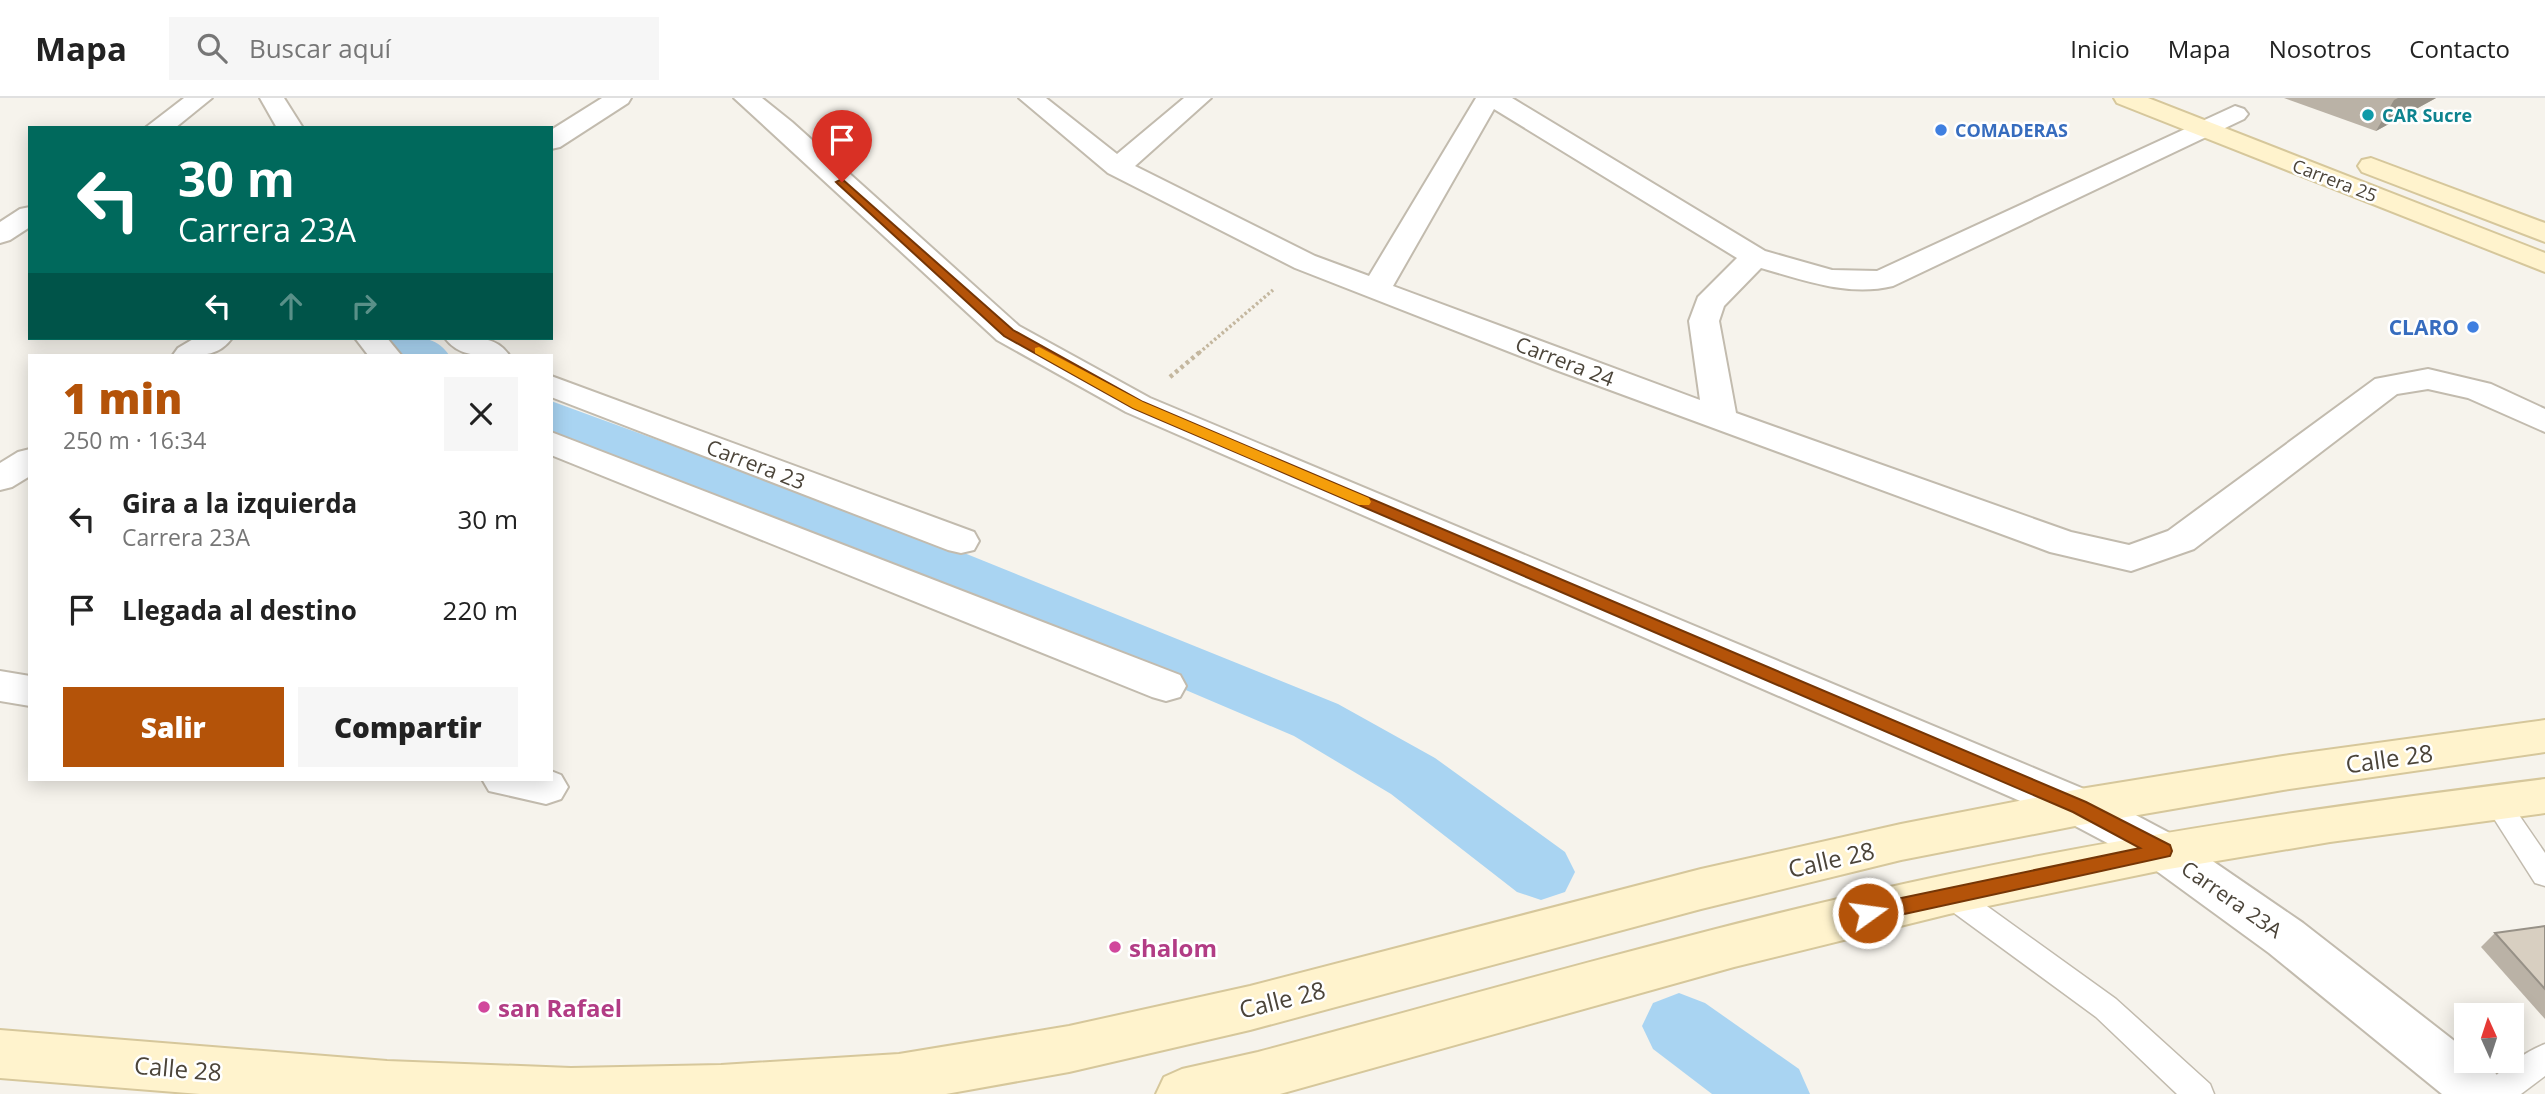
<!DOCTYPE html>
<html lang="es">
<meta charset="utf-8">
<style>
body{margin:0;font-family:"Open Sans",sans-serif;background:#f6f6f6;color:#222;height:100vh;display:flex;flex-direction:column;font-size:26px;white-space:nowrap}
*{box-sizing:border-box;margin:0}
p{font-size:23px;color:#767676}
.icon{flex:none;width:38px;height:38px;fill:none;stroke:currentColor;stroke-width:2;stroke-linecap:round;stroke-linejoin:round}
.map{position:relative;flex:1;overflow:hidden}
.side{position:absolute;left:28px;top:256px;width:525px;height:427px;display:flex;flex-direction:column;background:#fff;border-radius:0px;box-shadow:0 4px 18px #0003}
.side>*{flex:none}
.top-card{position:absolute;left:28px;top:28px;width:525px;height:214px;border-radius:0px;box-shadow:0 4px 18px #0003;background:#00695c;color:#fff;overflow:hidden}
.needle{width:46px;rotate:357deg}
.buttons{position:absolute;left:2454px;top:905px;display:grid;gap:14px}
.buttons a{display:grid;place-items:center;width:70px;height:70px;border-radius:0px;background:#fff;box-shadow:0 4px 18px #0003;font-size:35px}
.pin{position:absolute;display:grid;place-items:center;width:60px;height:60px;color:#fff;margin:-72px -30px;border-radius:50% 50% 50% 0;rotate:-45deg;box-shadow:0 0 7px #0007}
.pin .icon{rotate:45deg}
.me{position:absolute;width:77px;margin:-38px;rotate:76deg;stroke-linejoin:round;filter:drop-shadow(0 0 5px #0008)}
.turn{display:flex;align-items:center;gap:24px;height:147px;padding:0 35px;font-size:32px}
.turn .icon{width:91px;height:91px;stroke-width:2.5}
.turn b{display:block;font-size:49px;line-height:60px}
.lanes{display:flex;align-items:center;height:66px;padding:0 35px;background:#0003;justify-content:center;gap:35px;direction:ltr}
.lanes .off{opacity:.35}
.round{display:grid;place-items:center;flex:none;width:74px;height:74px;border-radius:0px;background:#f6f6f6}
.head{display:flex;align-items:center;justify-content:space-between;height:119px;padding:0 35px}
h1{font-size:42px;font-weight:800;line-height:52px;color:#b45309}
.primary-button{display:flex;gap:14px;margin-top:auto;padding:14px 35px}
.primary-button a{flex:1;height:80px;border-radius:0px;background:#b45309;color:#fff;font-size:28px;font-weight:800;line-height:80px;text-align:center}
.primary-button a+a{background:#f6f6f6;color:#222}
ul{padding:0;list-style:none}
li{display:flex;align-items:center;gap:21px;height:91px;padding:0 35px}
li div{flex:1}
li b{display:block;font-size:26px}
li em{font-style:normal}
header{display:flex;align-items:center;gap:42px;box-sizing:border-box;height:98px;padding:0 35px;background:#fff;border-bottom:2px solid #e0e0e0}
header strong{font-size:33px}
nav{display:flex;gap:38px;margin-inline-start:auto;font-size:24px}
.search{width:490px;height:63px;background:#f6f6f6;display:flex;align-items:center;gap:18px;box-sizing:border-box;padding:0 24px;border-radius:0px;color:#767676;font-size:26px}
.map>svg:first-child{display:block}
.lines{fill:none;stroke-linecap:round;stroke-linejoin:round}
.canal{fill:#a9d4f2;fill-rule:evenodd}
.lane-casing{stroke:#c2bbae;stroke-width:3}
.street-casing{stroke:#c2bbae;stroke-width:4}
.secondary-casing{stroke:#d6c79b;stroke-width:4}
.path-far1{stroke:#c4b79f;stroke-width:3.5;stroke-dasharray:2.5 2.5;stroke-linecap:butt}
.path{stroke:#c4b79f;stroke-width:4.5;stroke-dasharray:3.5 3.5;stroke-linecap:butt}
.lane{fill:#fff;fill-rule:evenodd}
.street{fill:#fff;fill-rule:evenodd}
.secondary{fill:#fff3cd;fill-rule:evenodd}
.wall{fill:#bab2a6}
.shaded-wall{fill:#979187}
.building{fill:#d8cfc1;stroke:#979187;stroke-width:2}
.route{fill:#b45309;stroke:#753606;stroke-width:2}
.slow{fill:#f59e0b}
.culture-dot{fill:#0f9aa8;stroke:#fff;stroke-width:2.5}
.shop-dot{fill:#3f7fe0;stroke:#fff;stroke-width:2.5}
.hotel-dot{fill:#d1479c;stroke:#fff;stroke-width:2.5}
.labels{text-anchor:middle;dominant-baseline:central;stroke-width:5;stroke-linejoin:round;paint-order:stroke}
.far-culture-label{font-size:18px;font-weight:bold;fill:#0d838f;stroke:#fff;text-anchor:start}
.far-shop-label{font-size:18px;font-weight:bold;fill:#366cbe;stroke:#fff;text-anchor:start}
.far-street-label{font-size:18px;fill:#4b4439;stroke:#fff}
.shop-label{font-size:21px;font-weight:bold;fill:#366cbe;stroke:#fff;text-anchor:end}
.street-label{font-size:21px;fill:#4b4439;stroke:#fff}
.near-street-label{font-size:24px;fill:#4b4439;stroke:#fff}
.near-hotel-label{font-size:24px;font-weight:bold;fill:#b23c85;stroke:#fff;text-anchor:start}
</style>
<header>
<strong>Mapa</strong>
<div class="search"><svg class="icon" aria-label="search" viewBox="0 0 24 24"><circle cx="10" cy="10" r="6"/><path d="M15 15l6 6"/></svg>Buscar aquí</div>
<nav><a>Inicio</a><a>Mapa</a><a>Nosotros</a><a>Contacto</a></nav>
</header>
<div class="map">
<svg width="2545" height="996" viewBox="0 0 2545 996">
<rect width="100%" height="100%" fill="#f6f3ec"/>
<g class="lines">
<g class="canal">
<path d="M 376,240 C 402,239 433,233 449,257 C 423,258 393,264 376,240 Z"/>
<polygon points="551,303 937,444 1338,606 1435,660 1565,754 1575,774 1565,794 1541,802 1517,794 1391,696 1294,638 899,470 587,353 551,336"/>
<polygon points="1679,895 1705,905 1799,971 1810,996 1712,996 1653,951 1642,928 1653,905"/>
</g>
<defs>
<g id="lane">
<polygon points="2497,695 2506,698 2545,755 2545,788 2535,785 2484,705 2488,698"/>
<polygon points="1949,784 1959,788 2116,901 2210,986 2214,996 2177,996 2096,919 1939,804 1935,796 1939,788"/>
<path d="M 2545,946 L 2545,978 L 2521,996 L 2481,996 C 2489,978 2526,953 2545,946 Z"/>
</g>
<g id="street">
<polygon points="184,0 212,0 175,30 145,30"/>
<polygon points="260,0 284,0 303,30 277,30"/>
<polygon points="602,0 631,0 628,5 560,49 551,51 551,32"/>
<path d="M 734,0 L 762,0 L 792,24 L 1019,228 L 1150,300 L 2096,696 L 2179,740 L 2303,825 L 2466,952 L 2466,962 C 2488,962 2500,977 2508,996 L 2442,996 L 2269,855 L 2147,766 L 2064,722 L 1126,314 L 997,242 Z"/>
<path d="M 1019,0 L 1046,0 L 1117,56 L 1184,0 L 1211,0 L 1135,68 L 1315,158 L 1369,178 L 1476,0 L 1512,0 L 1765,153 L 1832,172 L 1877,173 L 2235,8 L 2244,11 L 2248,16 L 2244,21 L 1893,188 C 1848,199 1803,182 1761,170 L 1724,208 L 1719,223 L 1736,315 L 2071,434 L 2129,447 L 2168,433 L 2375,281 L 2428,271 L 2491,286 L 2545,311 L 2545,334 L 2468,300 L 2428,291 L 2397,296 L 2194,451 L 2131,473 L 2050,454 L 1556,272 L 1295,170 L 1108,75 ZM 1494,11 L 1737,160 L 1698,199 L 1689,223 L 1700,302 L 1393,188 Z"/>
<polygon points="30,109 30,129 10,142 0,145 0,124 20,111"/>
<path d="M 195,240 L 232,240 C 217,261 196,257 173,257 L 178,250 Z"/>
<polygon points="355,240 387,240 401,257 368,257"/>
<path d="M 445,240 C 468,239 495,236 509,257 C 487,258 460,261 445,240 Z"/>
<polygon points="551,278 974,434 979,443 974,452 961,455 948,452 551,299"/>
<polygon points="551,334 1180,577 1186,588 1180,599 1166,603 1152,599 551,357"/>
<polygon points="30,351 30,378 12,389 0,392 0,365 18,354"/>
<polygon points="0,573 30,578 30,608 0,603"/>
<polygon points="551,673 561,677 568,689 561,701 546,706 489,693 482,681 551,681"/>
</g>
<g id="secondary">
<polygon points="2114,0 2148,0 2545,155 2545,174 2117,5"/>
<polygon points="2371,60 2545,125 2545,144 2362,74 2358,68 2362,62"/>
<polygon points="2545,622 2545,654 2283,692 2080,727 1901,762 1701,811 1250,932 1069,974 946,996 200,996 0,980 0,932 387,963 571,970 721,967 899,956 1069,928 1250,888 1701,771 1901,726 2080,691 2283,658"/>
<path d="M 2545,681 L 2545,715 L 2330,744 L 2163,772 L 1949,816 L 1734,869 L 1280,996 L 1156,996 L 1164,979 L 1182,971 L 1258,954 C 1488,893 1717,825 1950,776 C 2147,734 2345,706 2545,681 Z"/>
</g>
</defs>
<use href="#lane" class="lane-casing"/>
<use href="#street" class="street-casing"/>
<use href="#secondary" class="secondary-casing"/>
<polyline class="path-far1" points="1199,255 1273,192"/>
<polyline class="path" points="1170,279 1201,253"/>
<use href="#lane" class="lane"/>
<use href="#street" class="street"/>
<use href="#secondary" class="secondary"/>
</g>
<g class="wall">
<polygon points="2284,0 2436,0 2376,33"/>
<polygon points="2545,828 2545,921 2481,849 2495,835"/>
</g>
<polygon class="shaded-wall" points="2398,0 2436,0 2376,33 2394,2"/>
<polygon class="building" points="2545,828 2545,891 2495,835"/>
<polygon class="route" points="842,81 1013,232 1143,304 2086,704 2170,747 2172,753 2170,758 1868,824 1862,821 1859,815 1862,809 1868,807 2140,750 2073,714 1133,310 1004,238 838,86 836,84"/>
<polygon class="slow" points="1039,249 1143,304 1369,400 1371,404 1369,407 1359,407 1133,310 1035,255 1035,250"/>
<circle class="culture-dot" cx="2368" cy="17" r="7"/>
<g class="shop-dot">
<circle cx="1941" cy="32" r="7"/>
<circle cx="2473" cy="229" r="7"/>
</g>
<g class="hotel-dot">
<circle cx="1115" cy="849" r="7"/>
<circle cx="484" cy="909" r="7"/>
</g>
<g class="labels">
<g class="far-culture-label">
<text x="2382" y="17">CAR Sucre</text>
</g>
<g class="far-shop-label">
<text x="1955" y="32">COMADERAS</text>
</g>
<g class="far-street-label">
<text transform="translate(2335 82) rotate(21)">Carrera 25</text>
</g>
<g class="shop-label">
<text x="2459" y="229">CLARO</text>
</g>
<g class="street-label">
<text transform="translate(1565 263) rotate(21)">Carrera 24</text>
<text transform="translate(756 366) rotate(21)">Carrera 23</text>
<text transform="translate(2232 801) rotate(35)">Carrera 23A</text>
</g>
<g class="near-street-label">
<text transform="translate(2389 660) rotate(-8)">Calle 28</text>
<text transform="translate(1831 761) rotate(-13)">Calle 28</text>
<text transform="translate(1282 901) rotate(-14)">Calle 28</text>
<text transform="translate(178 970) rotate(5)">Calle 28</text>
</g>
<g class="near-hotel-label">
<text x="1129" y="849">shalom</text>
<text x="498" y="909">san Rafael</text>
</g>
</g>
</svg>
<div class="buttons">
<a><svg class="needle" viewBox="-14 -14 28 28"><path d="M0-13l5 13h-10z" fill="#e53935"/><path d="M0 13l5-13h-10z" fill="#767676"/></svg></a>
</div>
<div class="pin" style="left:842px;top:84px;background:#d93025"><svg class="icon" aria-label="arrive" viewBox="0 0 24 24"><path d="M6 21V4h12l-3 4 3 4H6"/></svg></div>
<svg class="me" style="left:1868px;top:815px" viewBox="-20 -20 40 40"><circle r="17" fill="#b45309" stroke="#fff" stroke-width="3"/><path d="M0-11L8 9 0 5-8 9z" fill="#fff"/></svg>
<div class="top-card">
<div class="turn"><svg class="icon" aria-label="left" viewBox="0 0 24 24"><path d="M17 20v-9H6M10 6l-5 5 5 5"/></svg><div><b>30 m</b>Carrera 23A</div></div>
<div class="lanes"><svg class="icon" aria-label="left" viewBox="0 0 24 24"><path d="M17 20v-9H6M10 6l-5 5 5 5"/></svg><svg class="icon off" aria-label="ahead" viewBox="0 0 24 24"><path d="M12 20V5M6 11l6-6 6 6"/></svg><svg class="icon off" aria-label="right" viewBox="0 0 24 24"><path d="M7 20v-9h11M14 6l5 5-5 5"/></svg></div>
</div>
<section class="side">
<div class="head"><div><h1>1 min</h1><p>250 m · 16:34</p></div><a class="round"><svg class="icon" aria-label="close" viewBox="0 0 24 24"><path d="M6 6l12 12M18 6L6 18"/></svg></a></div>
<ul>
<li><svg class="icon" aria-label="left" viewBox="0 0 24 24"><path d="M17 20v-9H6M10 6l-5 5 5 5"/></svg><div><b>Gira a la izquierda</b><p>Carrera 23A</p></div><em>30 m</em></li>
<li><svg class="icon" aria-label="arrive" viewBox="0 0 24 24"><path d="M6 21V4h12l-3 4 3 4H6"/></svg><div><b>Llegada al destino</b></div><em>220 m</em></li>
</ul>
<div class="primary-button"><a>Salir</a><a>Compartir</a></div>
</section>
</div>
